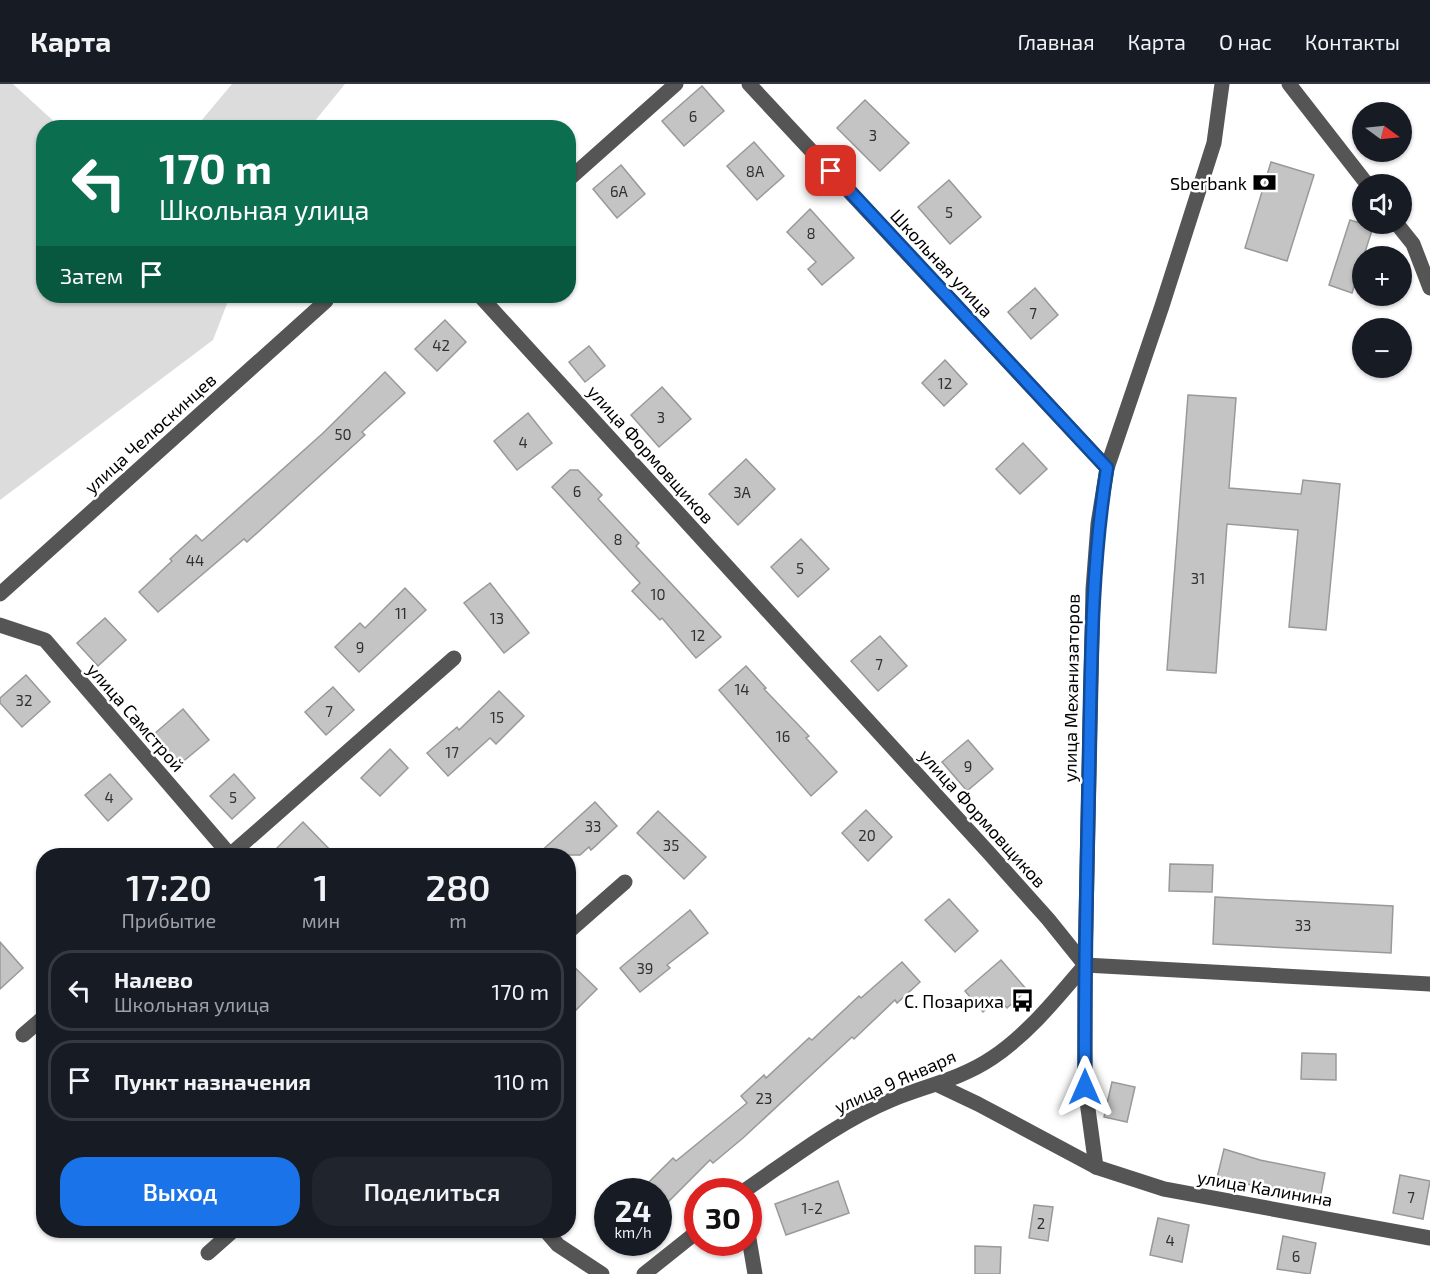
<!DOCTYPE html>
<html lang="ru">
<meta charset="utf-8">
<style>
body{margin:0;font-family:"Exo 2",sans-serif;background:#20242c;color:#f1f3f6;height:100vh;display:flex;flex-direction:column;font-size:22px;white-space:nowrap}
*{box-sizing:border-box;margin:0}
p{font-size:20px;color:#9ea1a6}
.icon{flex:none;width:33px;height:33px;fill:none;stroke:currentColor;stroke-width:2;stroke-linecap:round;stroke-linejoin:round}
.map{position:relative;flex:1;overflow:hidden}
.sheet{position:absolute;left:36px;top:764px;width:540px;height:390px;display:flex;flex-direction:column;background:#171b24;border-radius:24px;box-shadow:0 2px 4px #0004}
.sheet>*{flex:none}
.top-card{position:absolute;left:36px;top:36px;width:540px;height:183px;border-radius:24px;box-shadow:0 2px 4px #0004;background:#0b6e4f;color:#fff;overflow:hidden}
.needle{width:39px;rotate:105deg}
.fabs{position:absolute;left:1352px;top:18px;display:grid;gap:12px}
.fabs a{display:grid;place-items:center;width:60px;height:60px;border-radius:50%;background:#171b24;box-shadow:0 2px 4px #0004;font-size:30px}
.speed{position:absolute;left:594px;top:1094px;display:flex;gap:12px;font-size:30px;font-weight:700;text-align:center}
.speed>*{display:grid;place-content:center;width:78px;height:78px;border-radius:50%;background:#171b24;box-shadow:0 2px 4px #0004;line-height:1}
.speed small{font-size:15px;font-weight:400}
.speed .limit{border:9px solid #d22;background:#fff;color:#111}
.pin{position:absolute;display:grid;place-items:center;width:51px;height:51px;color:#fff;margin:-26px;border-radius:12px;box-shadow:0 3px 9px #0006}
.me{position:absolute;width:66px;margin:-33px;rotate:0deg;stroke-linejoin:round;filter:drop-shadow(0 0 4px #0008)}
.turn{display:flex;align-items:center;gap:21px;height:126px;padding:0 24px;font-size:27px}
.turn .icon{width:78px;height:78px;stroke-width:2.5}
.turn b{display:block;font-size:42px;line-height:51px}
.then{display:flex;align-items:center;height:57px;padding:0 24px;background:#0003;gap:12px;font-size:22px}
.eta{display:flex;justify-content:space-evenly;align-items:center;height:102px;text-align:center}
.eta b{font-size:36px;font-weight:600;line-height:42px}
.button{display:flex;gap:12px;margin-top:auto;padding:12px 24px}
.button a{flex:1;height:69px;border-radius:24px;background:#1a73e8;color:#fff;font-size:24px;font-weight:600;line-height:69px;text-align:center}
.button a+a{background:#20242c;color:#f1f3f6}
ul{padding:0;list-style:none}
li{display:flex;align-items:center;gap:18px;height:81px;margin:0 12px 9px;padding:0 12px;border:3px solid #363941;border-radius:24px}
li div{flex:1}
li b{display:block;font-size:22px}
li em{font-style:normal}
header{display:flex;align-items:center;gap:36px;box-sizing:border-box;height:84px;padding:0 30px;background:#171b24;border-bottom:2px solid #363941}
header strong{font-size:28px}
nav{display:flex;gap:33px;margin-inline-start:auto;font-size:21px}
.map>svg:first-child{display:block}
.green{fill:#dcdcdc}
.building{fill:#c4c4c4;stroke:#999;stroke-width:1.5}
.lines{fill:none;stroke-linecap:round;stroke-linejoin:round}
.minor{stroke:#555;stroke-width:15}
.route-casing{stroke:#114b97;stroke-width:15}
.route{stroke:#1a73e8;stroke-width:10}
.labels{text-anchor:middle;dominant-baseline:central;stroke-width:5;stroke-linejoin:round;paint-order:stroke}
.number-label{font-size:15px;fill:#313131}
.poi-label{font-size:18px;fill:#000;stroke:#fff;text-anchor:end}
.street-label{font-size:18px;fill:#000;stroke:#fff}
</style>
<header>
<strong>Карта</strong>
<nav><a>Главная</a><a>Карта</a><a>О нас</a><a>Контакты</a></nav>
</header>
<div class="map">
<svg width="1430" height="1190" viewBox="0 0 1430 1190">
<rect width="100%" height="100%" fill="#fff"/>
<g class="green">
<polygon points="0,0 13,0 60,43 44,44 44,212 230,212 213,256 0,416"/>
<polygon points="232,0 345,0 310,43 196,43"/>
</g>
<g class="building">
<polygon points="702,2 724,27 684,62 662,37"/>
<polygon points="865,16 909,59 880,87 837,44"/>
<polygon points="754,58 784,92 757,116 727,82"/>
<polygon points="1271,78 1314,91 1287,177 1245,164"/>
<polygon points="621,81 645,110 617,134 593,105"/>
<polygon points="949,96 981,133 950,160 918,123"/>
<polygon points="810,125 854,174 822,201 808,185 816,178 787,148"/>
<polygon points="1350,136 1373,143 1352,209 1329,201"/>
<polygon points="1035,204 1058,231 1031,255 1008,228"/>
<polygon points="445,236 466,258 437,287 415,265"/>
<polygon points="589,262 605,282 585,298 569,278"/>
<polygon points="945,276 967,300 944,322 922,299"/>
<polygon points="385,288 405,309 362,348 365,351 247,458 244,455 158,528 139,508 172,477 170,475 196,451 202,457 322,350"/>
<polygon points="662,303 691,335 659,363 631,331"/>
<polygon points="1188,311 1236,314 1229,404 1301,410 1303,396 1340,400 1326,546 1289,543 1298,446 1227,440 1216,589 1167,586"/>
<polygon points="528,329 552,359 517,386 494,357"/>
<polygon points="1023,359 1047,385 1020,410 996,385"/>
<polygon points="746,375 775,405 738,441 709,410"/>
<polygon points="570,386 578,386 602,411 598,415 639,459 636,462 721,553 696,574 662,534 660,536 632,507 640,499 552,403"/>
<polygon points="801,455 829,485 798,513 771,483"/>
<polygon points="490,499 529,549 504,569 464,519"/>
<polygon points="405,504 426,526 359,588 335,563 360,539 365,544"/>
<polygon points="105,534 126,556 98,582 77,559"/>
<polygon points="880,552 907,582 878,607 851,577"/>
<polygon points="746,582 766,604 764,605 809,652 806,654 837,688 811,712 719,606"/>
<polygon points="26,591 50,618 22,643 0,619 0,614"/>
<polygon points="333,603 354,626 326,651 305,628"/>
<polygon points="499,607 524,632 496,660 490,654 448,692 427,669 457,643 459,646"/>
<polygon points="183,625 209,656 180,680 154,650"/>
<polygon points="968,656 993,685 967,707 942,678"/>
<polygon points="390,665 408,684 380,712 361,694"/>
<polygon points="110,690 132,715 108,737 85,711"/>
<polygon points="234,690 255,714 232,735 210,712"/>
<polygon points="595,718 617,742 591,766 589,763 580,771 537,771"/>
<polygon points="866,726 892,753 868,777 842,749"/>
<polygon points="658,727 706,773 684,795 637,749"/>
<polygon points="303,738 335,771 270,771"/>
<polygon points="1170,780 1213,781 1212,808 1169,807"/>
<polygon points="1215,813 1393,822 1391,869 1213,860"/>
<polygon points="949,815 978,847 955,868 925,836"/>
<polygon points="690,826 708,849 667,881 670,884 640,908 620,884"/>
<polygon points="0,858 23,884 0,905"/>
<polygon points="1001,876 1027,906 1007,924 998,914 983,928 965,907"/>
<polygon points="568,877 597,905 568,934"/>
<polygon points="902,878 920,898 897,919 895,916 854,955 852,953 743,1054 713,1079 710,1076 667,1119 658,1107 648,1099 673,1074 676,1077 747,1019 741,1012 764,991 766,994 809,954 812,956 859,912 861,914"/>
<polygon points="1302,969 1336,970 1336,996 1301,995"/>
<polygon points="1112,998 1135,1003 1127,1038 1104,1033"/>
<polygon points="1224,1065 1260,1076 1325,1089 1320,1115 1217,1094"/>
<polygon points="1400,1091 1430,1097 1423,1135 1393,1129"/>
<polygon points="838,1097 849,1129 786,1151 775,1120"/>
<polygon points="1034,1121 1053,1123 1048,1157 1029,1154"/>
<polygon points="1158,1134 1189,1141 1182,1178 1150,1171"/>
<polygon points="1283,1152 1316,1159 1310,1190 1277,1185"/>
<polygon points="975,1162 1001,1163 1000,1190 975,1190"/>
</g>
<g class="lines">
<g class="minor">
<polyline points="749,0 1107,384"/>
<polyline points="1289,0 1367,100"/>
<polyline points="568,96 676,0"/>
<polyline points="1397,140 1413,160 1430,204"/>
<polyline points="480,212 989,769 1048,835 1085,881"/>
<polyline points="0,510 326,217"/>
<polyline points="0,541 45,556 230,771 454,574"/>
<polyline points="568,848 625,798"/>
<polyline points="1085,881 1430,900"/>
<polyline points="23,951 44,933"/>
<polyline points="938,1001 978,1020 1096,1083 1164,1105 1430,1154"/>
<polyline points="1096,1083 1085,1003 1085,881 1093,505 1098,440 1107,384 1162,222 1214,59 1222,0"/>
<path d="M 744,1107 C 791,1075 838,1038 891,1016 C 925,1002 961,995 992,974 C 1029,949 1056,915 1085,881"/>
<polyline points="545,1146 558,1161 602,1190"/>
<polyline points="748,1149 755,1190"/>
<polyline points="208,1169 234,1146"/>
<polyline points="644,1190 698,1147"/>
</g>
</g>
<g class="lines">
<defs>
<path id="route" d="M 831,87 L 1107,384 C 1091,484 1091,583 1089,684 C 1087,791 1084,897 1085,1003"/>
</defs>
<use href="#route" class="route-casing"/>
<use href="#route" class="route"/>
</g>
<defs>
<symbol id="bank-bare" viewBox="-9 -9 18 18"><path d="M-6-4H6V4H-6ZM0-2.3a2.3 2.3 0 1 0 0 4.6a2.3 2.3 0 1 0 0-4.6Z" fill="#000" stroke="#fff" stroke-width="2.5" paint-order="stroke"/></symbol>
<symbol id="bus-bare" viewBox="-9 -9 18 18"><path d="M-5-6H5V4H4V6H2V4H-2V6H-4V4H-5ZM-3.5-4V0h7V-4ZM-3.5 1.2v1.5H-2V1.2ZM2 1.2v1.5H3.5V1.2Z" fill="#000" stroke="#fff" stroke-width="2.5" paint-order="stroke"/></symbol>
</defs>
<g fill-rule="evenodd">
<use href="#bank-bare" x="1248" y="82" width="33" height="33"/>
<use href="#bus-bare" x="1006" y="900" width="33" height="33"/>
</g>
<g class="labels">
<g class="number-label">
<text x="693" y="32">6</text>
<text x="873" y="51">3</text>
<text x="755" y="87">8А</text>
<text x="619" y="107">6А</text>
<text x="949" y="128">5</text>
<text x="811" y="149">8</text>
<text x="1033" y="229">7</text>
<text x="441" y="261">42</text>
<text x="945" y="299">12</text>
<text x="661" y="333">3</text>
<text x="343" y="350">50</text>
<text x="523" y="358">4</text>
<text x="577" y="407">6</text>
<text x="742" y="408">3А</text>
<text x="618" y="455">8</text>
<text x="195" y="476">44</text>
<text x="800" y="484">5</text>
<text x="1198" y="494">31</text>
<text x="658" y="510">10</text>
<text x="401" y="529">11</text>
<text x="497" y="534">13</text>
<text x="698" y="551">12</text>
<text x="360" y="563">9</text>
<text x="879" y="580">7</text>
<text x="742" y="605">14</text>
<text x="24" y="616">32</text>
<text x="329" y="627">7</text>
<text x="497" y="633">15</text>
<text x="783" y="652">16</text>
<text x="452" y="668">17</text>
<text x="968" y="682">9</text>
<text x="109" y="713">4</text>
<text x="233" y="713">5</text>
<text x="593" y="742">33</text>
<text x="867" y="751">20</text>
<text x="671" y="761">35</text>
<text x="1303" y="841">33</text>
<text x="645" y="884">39</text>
<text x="764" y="1014">23</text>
<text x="1411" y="1113">7</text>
<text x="812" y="1124">1-2</text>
<text x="1041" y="1139">2</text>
<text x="1170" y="1156">4</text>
<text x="1296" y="1172">6</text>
</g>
<g class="poi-label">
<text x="1247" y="99">Sberbank</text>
<text x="1004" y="917">С. Позариха</text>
</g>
<g class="street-label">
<text transform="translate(942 179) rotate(47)">Школьная улица</text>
<text transform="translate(150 349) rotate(-42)">улица Челюскинцев</text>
<text transform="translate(651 370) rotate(48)">улица Формовщиков</text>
<text transform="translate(1071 604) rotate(-89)">улица Механизаторов</text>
<text transform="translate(136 633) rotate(49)">улица Самстрой</text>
<text transform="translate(983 734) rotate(48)">улица Формовщиков</text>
<text transform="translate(895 997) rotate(-24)">улица 9 Января</text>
<text transform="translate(1265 1104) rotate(10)">улица Калинина</text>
</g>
</g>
</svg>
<div class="fabs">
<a><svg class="needle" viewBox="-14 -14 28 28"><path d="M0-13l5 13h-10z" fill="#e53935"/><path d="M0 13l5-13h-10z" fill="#9ea1a6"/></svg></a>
<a><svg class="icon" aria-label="sound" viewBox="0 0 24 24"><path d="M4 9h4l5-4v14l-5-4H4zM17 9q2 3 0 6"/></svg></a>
<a>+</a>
<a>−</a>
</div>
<div class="speed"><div>24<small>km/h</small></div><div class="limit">30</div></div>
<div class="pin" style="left:831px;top:87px;background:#d93025"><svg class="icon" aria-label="arrive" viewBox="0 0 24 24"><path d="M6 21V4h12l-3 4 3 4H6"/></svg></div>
<svg class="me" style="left:1085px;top:1003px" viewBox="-20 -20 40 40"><path d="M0-17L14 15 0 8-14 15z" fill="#1a73e8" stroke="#fff" stroke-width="4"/></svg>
<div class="top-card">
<div class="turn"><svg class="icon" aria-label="left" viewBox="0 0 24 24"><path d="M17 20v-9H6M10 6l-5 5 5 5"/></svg><div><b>170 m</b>Школьная улица</div></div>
<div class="then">Затем<svg class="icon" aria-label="arrive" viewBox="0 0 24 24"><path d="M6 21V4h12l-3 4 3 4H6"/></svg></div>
</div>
<section class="sheet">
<div class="eta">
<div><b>17:20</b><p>Прибытие</p></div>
<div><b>1</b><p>мин</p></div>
<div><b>280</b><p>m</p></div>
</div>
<ul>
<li><svg class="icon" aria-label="left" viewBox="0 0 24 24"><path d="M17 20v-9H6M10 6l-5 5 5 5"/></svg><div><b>Налево</b><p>Школьная улица</p></div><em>170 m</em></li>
<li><svg class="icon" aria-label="arrive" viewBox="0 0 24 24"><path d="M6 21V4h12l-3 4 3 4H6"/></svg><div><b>Пункт назначения</b></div><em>110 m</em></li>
</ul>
<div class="button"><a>Выход</a><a>Поделиться</a></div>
</section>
</div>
